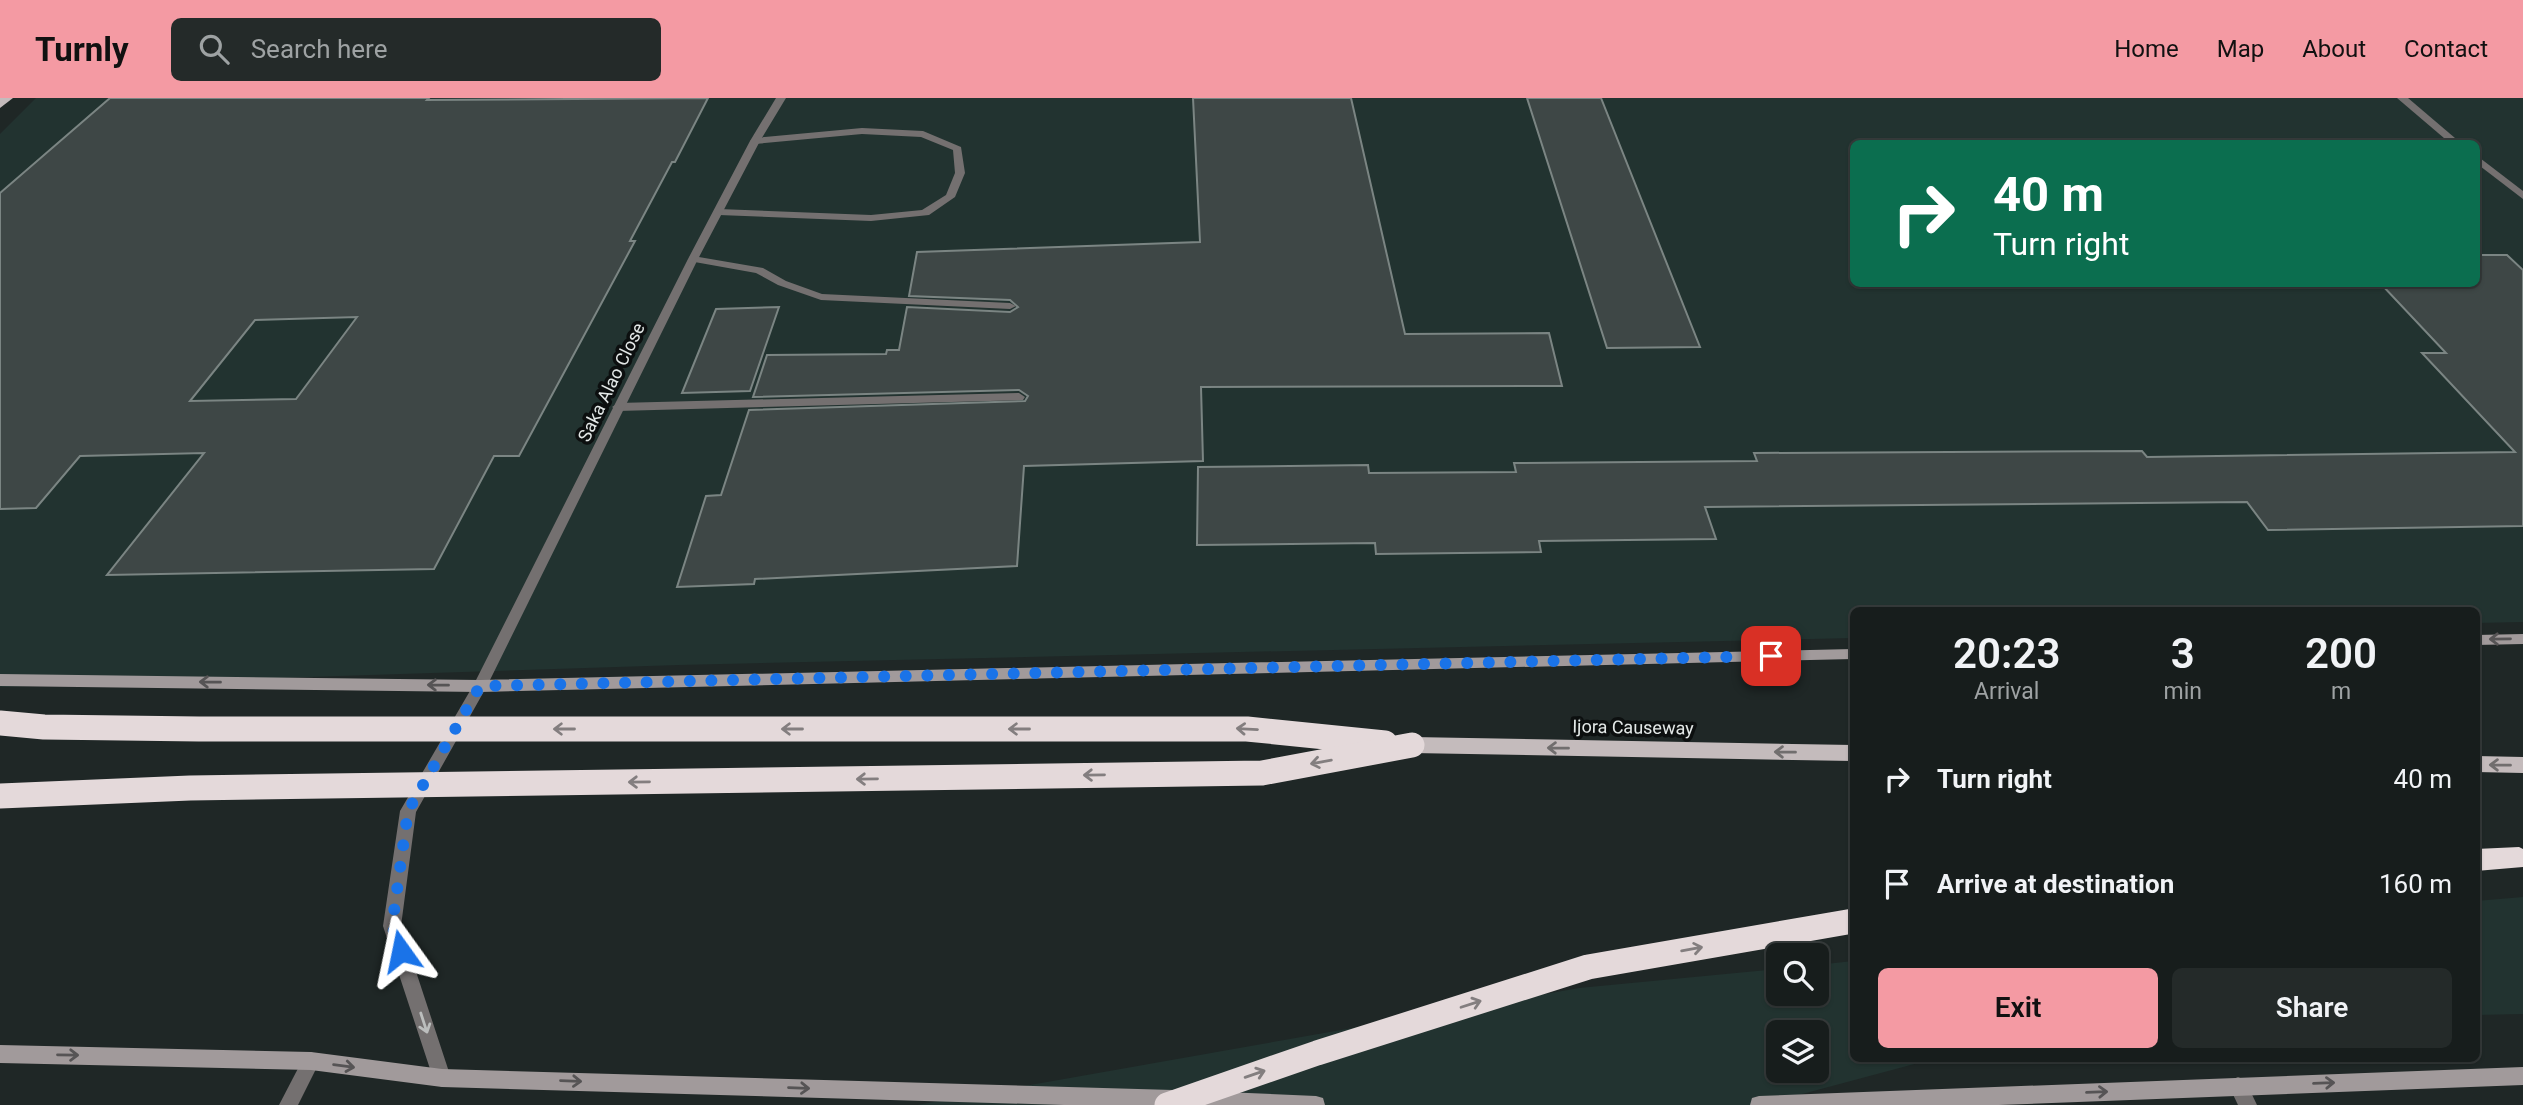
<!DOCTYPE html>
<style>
body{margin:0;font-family:Roboto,sans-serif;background:#242a29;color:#f1f3f6;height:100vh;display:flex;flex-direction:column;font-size:26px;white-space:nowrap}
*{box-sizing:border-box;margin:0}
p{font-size:23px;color:#9ea2a3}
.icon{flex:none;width:38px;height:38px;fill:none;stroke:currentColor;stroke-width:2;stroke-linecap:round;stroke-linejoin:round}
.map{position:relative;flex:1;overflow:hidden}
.panel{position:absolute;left:1850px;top:509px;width:630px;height:455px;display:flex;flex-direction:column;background:#171d1c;border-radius:10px;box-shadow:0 2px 5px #0004,0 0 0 2px #363b3b}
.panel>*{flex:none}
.hud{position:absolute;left:1850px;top:42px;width:630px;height:147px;border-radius:10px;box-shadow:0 2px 5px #0004,0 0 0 2px #363b3b;background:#0b6e4f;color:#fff;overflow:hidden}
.buttons{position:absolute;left:1766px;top:845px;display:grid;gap:14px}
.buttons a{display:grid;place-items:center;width:63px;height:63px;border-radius:10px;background:#171d1c;box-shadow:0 2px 5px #0004,0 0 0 2px #363b3b;font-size:35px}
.pin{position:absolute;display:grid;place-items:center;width:60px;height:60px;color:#fff;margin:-30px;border-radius:14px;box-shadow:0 4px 10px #0006}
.me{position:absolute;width:77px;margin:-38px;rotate:348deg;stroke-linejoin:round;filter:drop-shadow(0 0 5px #0008)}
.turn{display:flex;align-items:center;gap:24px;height:147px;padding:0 28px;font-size:32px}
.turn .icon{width:91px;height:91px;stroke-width:2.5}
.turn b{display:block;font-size:49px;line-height:60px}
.eta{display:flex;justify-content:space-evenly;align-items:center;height:119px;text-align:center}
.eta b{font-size:42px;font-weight:600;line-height:49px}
.button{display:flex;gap:14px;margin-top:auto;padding:14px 28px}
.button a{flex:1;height:80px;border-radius:10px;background:#f49aa3;color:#111;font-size:28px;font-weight:600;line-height:80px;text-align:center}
.button a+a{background:#242a29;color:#f1f3f6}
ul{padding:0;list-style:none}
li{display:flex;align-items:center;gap:21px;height:105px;padding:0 28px}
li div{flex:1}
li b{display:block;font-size:26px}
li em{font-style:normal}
header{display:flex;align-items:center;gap:42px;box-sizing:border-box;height:98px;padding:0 35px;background:#f49aa3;color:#111}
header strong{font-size:33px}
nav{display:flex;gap:38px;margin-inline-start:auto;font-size:24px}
.search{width:490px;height:63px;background:#242a29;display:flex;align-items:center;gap:18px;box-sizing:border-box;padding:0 24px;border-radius:10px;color:#9ea2a3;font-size:26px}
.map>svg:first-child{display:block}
.built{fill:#223330;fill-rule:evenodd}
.building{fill:#3e4746;stroke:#7b8583;stroke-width:2;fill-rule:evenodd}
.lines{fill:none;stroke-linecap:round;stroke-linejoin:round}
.lane{fill:#747070;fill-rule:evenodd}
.street{fill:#747070;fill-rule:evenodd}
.secondary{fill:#a19a9b;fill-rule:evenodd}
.primary{fill:#c4bbbc;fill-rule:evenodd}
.highway{fill:#e4d9da;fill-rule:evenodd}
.highway-bridge{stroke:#e4d9da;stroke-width:25}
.oneway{stroke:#565455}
.oneway2{stroke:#837e7f}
.oneway3{stroke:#716e6e}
.oneway4{stroke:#bcbebd}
.route{stroke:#1a73e8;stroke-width:12;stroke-dasharray:0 21.6}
.labels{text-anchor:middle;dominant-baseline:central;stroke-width:7;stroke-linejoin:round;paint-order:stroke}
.street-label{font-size:18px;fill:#e3e8e7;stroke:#0c0f0f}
</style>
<header>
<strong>Turnly</strong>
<div class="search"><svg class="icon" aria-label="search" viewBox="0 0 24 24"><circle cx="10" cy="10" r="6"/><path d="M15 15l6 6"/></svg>Search here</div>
<nav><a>Home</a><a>Map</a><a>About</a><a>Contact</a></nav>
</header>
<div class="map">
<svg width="2523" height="1007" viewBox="0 0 2523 1007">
<rect width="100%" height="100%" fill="#1f2726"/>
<g class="built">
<path d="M 36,0 L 2523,0 L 2523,524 L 2476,525 L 2476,513 L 1853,513 L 1853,540 L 679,567 L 0,589 L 0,36 ZM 1853,46 L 2476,46 L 2476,186 L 1853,186 Z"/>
<polygon points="2523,799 2523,916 2476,917 2476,803"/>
<path d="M 1853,863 L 1853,961 L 1933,961 L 1761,1007 L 917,1007 L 1579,890 L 1778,871 L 1778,896 L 1816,896 L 1817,867 ZM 1778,934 L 1816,934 L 1816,973 L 1778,973 Z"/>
</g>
<g class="building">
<path d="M 110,0 L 429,0 L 427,2 L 708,0 L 675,64 L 672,64 L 630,143 L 635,143 L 519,358 L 494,358 L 434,471 L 107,477 L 204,355 L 80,358 L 36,410 L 0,411 L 0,95 ZM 357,219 L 296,301 L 190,303 L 255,222 Z"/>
<polygon points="1193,0 1351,0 1405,236 1549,235 1562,288 1201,289 1203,363 1024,368 1017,468 755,481 754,486 677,489 706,398 721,397 749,312 1025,303 1028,298 1019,292 753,299 767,257 886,256 887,252 899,252 907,209 1010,214 1018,209 1010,202 909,198 917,154 1200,144"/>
<polygon points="1527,0 1601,0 1700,249 1607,250"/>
<polygon points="2476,157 2507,157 2523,172 2523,428 2268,432 2247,404 1705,409 1716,441 1539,443 1541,454 1376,456 1375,445 1197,447 1198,369 1368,367 1369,375 1516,374 1514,365 1757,363 1754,355 2142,353 2147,359 2515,354 2422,255 2446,255 2381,186 2476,186"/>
<polygon points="779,209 750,293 682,295 716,211"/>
</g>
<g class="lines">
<g class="lane">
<polygon points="862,30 923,33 961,49 965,75 955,99 929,117 871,123 719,117 714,114 719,111 871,117 922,112 946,97 955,75 953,52 921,39 862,36 755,46 750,43 755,40"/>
<polygon points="693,158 763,170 786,183 822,196 1010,205 1016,208 1010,211 821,202 778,187 756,175 689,163 689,159"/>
<polygon points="1019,295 1025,299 1023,302 618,313 612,309 618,305"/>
<polygon points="311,954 317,957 320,963 298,1007 279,1007 305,957"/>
<polygon points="2238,979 2245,982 2257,1007 2238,1007 2229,988 2231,982"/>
</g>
<g class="street">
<polygon points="776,0 786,0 760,43 698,161 487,588 416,714 401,828 451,980 449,986 442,989 435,986 433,980 383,828 400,713 474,586 688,161 750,43"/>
<polygon points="2397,0 2408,0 2462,46 2451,46"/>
<polygon points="2476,57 2523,93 2523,101 2476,65"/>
</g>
<g class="secondary">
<polygon points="2523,536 2523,546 2476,547 2476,537"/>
<polygon points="1853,551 1853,561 480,594 0,588 0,576 480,582"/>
<polygon points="0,947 311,954 442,971 1173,992 1180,995 1182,1001 1180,1007 1064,1007 442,989 311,972 0,965"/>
<polygon points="2523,969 2523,987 1999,1007 1750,1007 1752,1000 1759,998"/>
<polygon points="1200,993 1316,998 1323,1000 1325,1007 1193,1007 1191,1002 1193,996"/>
</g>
<g class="primary">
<polygon points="0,0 13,0 0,10"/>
<polygon points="1412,639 1853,647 1853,663 1412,655 1405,652 1402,647 1405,642"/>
<polygon points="2476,658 2523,659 2523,675 2476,674"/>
</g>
<polygon class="highway" points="2519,749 2523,751 2523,769 2476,773 2476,751"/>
<g class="highway-bridge">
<polyline points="0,625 44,629 199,631 1247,631 1385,645"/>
<polyline points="0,698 190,690 1262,675 1412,647"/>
<polyline points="1167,1007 1317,955 1588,869 1853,823"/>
</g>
</g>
<defs><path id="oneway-shaft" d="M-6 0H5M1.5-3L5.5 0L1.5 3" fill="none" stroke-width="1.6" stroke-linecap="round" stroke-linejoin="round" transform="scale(1.75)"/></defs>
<g class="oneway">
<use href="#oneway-shaft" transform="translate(2500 541) rotate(179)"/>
<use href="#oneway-shaft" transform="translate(210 584) rotate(-179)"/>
<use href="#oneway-shaft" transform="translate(438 587) rotate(-179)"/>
<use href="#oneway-shaft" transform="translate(68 957) rotate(1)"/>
<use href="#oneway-shaft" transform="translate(344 968) rotate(7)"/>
<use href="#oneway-shaft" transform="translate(571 983) rotate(2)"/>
<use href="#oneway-shaft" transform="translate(2324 985) rotate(-2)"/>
<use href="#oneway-shaft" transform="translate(799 990) rotate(2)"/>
<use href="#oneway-shaft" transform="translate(2097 994) rotate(-2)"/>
</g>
<g class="oneway2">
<use href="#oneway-shaft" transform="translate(564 631) rotate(180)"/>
<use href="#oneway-shaft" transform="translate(792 631) rotate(180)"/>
<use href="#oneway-shaft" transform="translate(1019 631) rotate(180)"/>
<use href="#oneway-shaft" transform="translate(1247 631) rotate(-177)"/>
<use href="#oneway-shaft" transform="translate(1321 664) rotate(170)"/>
<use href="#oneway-shaft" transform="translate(1094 677) rotate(179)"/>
<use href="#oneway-shaft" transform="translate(867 681) rotate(179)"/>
<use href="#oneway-shaft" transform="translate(639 684) rotate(179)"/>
<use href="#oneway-shaft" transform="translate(1692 851) rotate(-10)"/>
<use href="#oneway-shaft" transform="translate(1471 906) rotate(-18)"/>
<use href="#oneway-shaft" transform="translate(1255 976) rotate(-19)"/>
</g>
<g class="oneway3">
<use href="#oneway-shaft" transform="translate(1558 650) rotate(-179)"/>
<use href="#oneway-shaft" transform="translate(1785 654) rotate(-179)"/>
<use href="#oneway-shaft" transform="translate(2500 667) rotate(-179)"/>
</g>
<use class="oneway4" href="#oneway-shaft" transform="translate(424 925) rotate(72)"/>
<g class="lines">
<polyline class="route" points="401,853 392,828 408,713 480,588 1771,558"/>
</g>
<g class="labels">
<g class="street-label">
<text transform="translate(611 284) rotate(-64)">Saka Alao Close</text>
<text transform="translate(1633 629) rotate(1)">Ijora Causeway</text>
</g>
</g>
</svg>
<div class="buttons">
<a><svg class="icon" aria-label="search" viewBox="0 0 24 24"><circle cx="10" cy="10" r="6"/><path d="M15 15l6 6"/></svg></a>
<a><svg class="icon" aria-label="layers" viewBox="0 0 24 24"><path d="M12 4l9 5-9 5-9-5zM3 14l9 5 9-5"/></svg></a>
</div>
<div class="pin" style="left:1771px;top:558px;background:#d93025"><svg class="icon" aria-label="arrive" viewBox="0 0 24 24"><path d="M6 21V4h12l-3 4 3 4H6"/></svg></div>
<svg class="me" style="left:401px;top:853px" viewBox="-20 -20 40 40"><path d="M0-17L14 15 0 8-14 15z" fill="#1a73e8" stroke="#fff" stroke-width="4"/></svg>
<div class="hud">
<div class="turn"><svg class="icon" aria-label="right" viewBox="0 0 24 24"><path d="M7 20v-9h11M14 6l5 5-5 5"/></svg><div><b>40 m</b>Turn right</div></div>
</div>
<section class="panel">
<div class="eta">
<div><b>20:23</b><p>Arrival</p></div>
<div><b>3</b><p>min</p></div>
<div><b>200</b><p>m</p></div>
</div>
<ul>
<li><svg class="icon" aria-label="right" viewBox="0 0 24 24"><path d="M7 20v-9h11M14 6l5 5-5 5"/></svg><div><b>Turn right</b></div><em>40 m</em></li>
<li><svg class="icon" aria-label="arrive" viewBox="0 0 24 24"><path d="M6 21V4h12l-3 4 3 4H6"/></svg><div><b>Arrive at destination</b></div><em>160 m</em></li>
</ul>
<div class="button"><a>Exit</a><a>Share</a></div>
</section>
</div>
